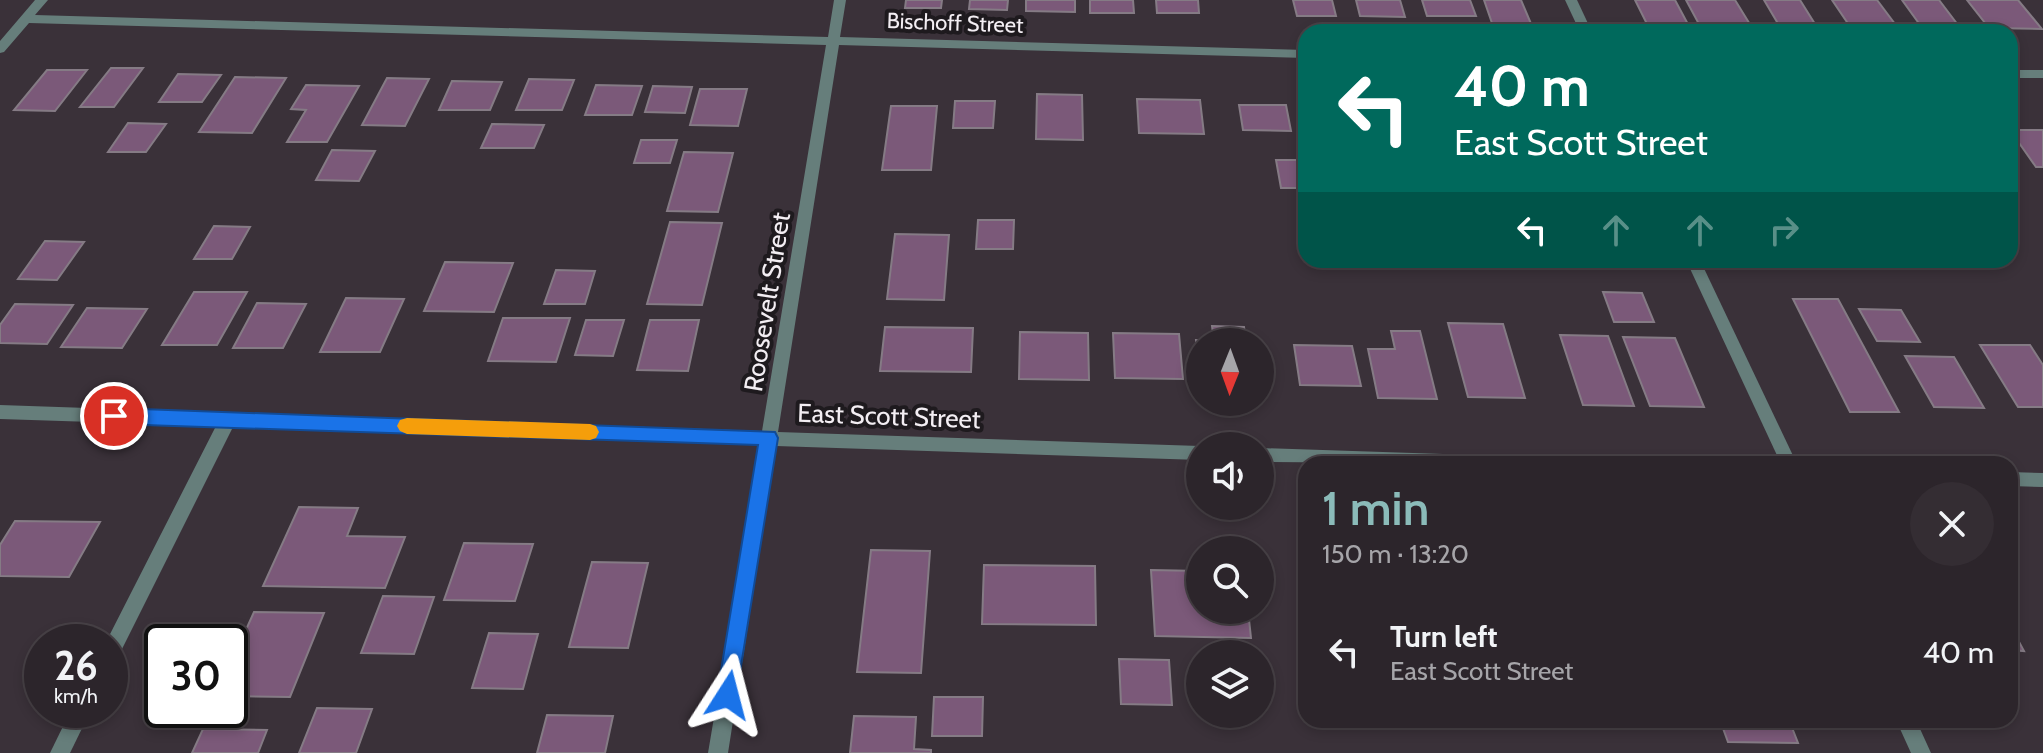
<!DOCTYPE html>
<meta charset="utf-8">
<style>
body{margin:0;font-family:Cabin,sans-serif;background:#342d33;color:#f1f3f6;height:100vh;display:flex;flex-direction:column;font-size:30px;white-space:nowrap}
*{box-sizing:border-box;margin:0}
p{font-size:26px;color:#a6a5a9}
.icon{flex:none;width:44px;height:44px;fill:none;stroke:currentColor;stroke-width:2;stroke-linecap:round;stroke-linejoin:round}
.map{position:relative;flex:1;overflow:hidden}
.drawer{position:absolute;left:1298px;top:456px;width:720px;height:272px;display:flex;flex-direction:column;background:#2c252b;border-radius:24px;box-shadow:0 4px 12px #0003,0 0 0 2px #484247}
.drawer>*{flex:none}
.banner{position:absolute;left:1298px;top:24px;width:720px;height:244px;border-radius:24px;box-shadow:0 4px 12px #0003,0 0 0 2px #484247;background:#00695c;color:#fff;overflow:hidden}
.needle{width:52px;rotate:181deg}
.buttons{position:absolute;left:1186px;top:328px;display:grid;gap:16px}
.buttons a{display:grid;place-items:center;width:88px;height:88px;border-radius:50%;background:#2c252b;box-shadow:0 4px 12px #0003,0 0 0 2px #484247;font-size:40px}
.speed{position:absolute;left:24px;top:624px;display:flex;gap:16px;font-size:40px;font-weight:700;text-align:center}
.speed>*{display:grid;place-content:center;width:104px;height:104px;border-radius:50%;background:#2c252b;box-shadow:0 4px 12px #0003,0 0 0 2px #484247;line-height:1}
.speed small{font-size:20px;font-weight:400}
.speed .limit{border:4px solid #111;border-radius:12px;background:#fff;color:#111}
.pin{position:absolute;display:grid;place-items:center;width:68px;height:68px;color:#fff;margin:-34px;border:4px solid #fff;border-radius:50%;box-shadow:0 2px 8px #0007}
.me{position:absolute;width:88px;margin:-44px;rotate:9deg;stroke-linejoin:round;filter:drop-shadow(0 0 6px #0008)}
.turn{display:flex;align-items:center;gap:28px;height:168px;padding:0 24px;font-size:36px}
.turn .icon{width:104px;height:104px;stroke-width:2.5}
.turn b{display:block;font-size:56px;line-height:68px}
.lanes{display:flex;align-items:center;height:76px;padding:0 24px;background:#0003;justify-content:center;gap:40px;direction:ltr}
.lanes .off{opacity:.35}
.round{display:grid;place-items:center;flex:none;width:84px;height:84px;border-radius:42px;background:#342d33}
.head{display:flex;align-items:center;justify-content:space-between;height:136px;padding:0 24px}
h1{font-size:48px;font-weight:600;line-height:60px;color:#8bbbb9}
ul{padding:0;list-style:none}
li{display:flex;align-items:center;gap:24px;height:120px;padding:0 24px}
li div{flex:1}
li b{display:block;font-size:30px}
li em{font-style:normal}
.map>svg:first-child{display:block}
.building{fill:#7b5979;stroke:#857b85;stroke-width:2}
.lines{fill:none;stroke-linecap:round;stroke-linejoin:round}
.street{fill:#667e7b;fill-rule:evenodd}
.route{fill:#1a73e8;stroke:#114b97;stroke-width:2}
.slow{fill:#f59e0b}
.labels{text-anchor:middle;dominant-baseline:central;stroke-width:8;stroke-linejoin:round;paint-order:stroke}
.far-street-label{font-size:22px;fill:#f3eef3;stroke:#1e1a1e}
.street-label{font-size:26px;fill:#f3eef3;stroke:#1e1a1e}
</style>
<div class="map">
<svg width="2043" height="753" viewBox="0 0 2043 753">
<rect width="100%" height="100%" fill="#3a3139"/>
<g class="building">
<polygon points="906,0 942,0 941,8 905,8"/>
<polygon points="970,0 1008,0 1007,10 969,9"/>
<polygon points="1026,0 1075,0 1075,12 1026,11"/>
<polygon points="1090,0 1133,0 1134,13 1090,13"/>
<polygon points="1156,0 1198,0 1199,13 1157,13"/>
<polygon points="1293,0 1332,0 1336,16 1297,16"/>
<polygon points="1356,0 1400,0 1405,17 1360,16"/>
<polygon points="1422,0 1470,0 1476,16 1427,16"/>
<polygon points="1484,0 1521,0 1532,26 1493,26"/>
<polygon points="1635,0 1675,0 1690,28 1649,28"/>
<polygon points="1686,0 1735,0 1751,26 1700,26"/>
<polygon points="1764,0 1800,0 1820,32 1783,32"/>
<polygon points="1832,0 1877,0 1898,28 1851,28"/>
<polygon points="1902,0 1939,0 1961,29 1923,29"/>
<polygon points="1967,0 2018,0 2042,29 1989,28"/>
<polygon points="111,68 143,68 114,107 80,107"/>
<polygon points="47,70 87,70 55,111 14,110"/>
<polygon points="178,74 221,75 202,102 159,102"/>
<polygon points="235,77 286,78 252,133 199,132"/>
<polygon points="387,78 429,79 405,126 362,125"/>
<polygon points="529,79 574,80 562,110 516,110"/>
<polygon points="452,81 502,82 490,110 439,110"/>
<polygon points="306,85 359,86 327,142 287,142 306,110 291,109"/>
<polygon points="596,85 642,86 632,115 585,115"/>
<polygon points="653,86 692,87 685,113 645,112"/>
<polygon points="700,89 747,89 738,126 690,125"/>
<polygon points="1037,94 1082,95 1083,140 1036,139"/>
<polygon points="1137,99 1200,100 1204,134 1139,133"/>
<polygon points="955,101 995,101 993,128 953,128"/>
<polygon points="1239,105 1286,105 1291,131 1243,130"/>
<polygon points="891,106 937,106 931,170 882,170"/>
<polygon points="128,123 166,124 146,152 108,152"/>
<polygon points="492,124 544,125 534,148 481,148"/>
<polygon points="2010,130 2043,130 2043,167 2036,167"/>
<polygon points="641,140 677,140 670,163 634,163"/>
<polygon points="332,150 375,151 359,181 316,180"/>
<polygon points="684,152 733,153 718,212 667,211"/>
<polygon points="1276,160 1306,160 1306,188 1281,188"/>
<polygon points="978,220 1014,220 1013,249 976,249"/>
<polygon points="670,222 722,223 702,305 647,304"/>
<polygon points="214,226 250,227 232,259 194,259"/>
<polygon points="895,234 949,235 944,300 887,299"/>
<polygon points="45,241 84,242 57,280 18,279"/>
<polygon points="445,262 513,263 494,312 424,311"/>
<polygon points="556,270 595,271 585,304 544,304"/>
<polygon points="194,292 247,292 217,345 162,345"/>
<polygon points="1603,292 1642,293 1654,322 1614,322"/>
<polygon points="346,298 404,299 380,352 320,352"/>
<polygon points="1793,299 1838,299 1899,412 1850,412"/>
<polygon points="257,303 306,304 283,348 233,348"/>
<polygon points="15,304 73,305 47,344 0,343 0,325"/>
<polygon points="87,308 147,309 122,348 61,347"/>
<polygon points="1859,309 1901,310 1920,342 1877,341"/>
<polygon points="503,318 570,318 556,362 488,361"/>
<polygon points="586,320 624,320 613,356 575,355"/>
<polygon points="650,320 699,320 688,371 637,370"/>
<polygon points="1448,323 1503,324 1525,398 1468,397"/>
<polygon points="1212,326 1244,327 1246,341 1257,342 1200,342 1200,383 1196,340 1214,341"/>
<polygon points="885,327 973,328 971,372 880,371"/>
<polygon points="1391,331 1420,331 1437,399 1378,398 1368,349 1395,349"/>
<polygon points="1020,332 1088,333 1089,380 1019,379"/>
<polygon points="1113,333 1179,334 1183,379 1115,378"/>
<polygon points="1560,335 1608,336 1634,406 1583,405"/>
<polygon points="1623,337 1675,338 1704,407 1650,406"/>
<polygon points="1294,345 1352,346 1361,386 1300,385"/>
<polygon points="1980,345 2030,345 2043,365 2043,407 2018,407"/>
<polygon points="1905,356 1954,357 1984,408 1934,407"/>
<polygon points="299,507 358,508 347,536 405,537 385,588 263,586"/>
<polygon points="15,521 100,522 69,577 0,576 0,545"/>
<polygon points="464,543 533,544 515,601 444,600"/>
<polygon points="871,550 930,551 921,673 857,672"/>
<polygon points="592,562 648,563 628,648 569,647"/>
<polygon points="984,565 1095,566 1096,625 982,624"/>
<polygon points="1151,570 1200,571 1200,610 1248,610 1251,638 1155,636"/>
<polygon points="383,596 434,597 414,654 361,653"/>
<polygon points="254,612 324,613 290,697 230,696 230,665"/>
<polygon points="2010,625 2024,651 2010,650"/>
<polygon points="489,633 538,634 523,689 472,688"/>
<polygon points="1119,659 1169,660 1172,705 1121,704"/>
<polygon points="934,697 983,697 982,736 932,736"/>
<polygon points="317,708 372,709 356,753 299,753"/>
<polygon points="547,715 613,716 605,753 537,753"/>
<polygon points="854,716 916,717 914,749 931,750 931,753 850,753"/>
<polygon points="1375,720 1436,720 1437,728 1376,727"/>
<polygon points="1720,720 1789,720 1798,743 1728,742"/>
<polygon points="203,729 267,730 258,753 192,753"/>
</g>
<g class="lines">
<g class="street">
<polygon points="35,0 48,0 35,15 828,37 834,0 846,0 840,37 1306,50 1306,58 839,45 778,432 1200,446 1200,460 776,446 728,753 708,753 760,445 233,427 117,659 110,662 110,642 106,642 216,426 0,419 0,405 762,431 826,45 29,23 4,52 0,53 0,41"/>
<polygon points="1565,0 1577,0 1592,32 1580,32"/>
<rect x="2010" y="70" width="33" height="8"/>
<polygon points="1686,260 1700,260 1797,464 1781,464"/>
<polygon points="1260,448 1534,457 1540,459 1542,464 1260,462"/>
<polygon points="2010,472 2043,473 2043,487 2010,486"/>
<polygon points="71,710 91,710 70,753 50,753"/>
<polygon points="1896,720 1916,720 1931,753 1911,753"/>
</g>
</g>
<polygon class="route" points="114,408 775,432 778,438 735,703 728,706 720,703 717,695 758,445 114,424 107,421 105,416 107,411"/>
<polygon class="slow" points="407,418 590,424 596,426 599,432 596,438 590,440 407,434 400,431 397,426 400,420"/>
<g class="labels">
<g class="far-street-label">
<text transform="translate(955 23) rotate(2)">Bischoff Street</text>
</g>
<g class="street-label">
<text transform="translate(767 302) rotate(-81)">Roosevelt Street</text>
<text transform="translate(889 416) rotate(2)">East Scott Street</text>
</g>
</g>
</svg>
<div class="buttons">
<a><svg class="needle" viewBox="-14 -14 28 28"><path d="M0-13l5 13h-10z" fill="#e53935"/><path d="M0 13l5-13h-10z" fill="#a6a5a9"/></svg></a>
<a><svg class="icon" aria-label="sound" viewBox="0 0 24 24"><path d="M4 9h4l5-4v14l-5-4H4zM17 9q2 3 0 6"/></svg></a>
<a><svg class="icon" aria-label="search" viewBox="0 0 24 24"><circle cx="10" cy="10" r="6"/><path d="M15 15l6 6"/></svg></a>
<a><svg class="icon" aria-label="layers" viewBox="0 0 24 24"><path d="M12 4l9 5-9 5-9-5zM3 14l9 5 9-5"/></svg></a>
</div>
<div class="speed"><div>26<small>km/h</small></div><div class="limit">30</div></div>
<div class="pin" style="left:114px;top:416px;background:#d93025"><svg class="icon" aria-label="arrive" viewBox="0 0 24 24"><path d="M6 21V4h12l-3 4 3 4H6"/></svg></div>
<svg class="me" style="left:728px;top:695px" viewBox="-20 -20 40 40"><path d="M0-17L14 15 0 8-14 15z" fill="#1a73e8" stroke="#fff" stroke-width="4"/></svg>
<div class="banner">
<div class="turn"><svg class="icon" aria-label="left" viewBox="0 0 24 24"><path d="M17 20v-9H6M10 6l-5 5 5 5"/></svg><div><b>40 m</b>East Scott Street</div></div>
<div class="lanes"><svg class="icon" aria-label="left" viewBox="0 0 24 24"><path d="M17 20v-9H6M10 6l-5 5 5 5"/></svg><svg class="icon off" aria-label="ahead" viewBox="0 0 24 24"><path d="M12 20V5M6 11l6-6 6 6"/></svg><svg class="icon off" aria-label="ahead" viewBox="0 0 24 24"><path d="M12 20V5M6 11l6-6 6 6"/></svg><svg class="icon off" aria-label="right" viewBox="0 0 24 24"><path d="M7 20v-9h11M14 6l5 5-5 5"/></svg></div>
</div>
<section class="drawer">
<div class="head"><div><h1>1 min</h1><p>150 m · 13:20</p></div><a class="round"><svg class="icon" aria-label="close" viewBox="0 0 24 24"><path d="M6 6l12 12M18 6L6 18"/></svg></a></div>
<ul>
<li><svg class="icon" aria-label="left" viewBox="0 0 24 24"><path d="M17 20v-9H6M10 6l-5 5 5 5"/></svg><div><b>Turn left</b><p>East Scott Street</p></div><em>40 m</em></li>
</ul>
</section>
</div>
